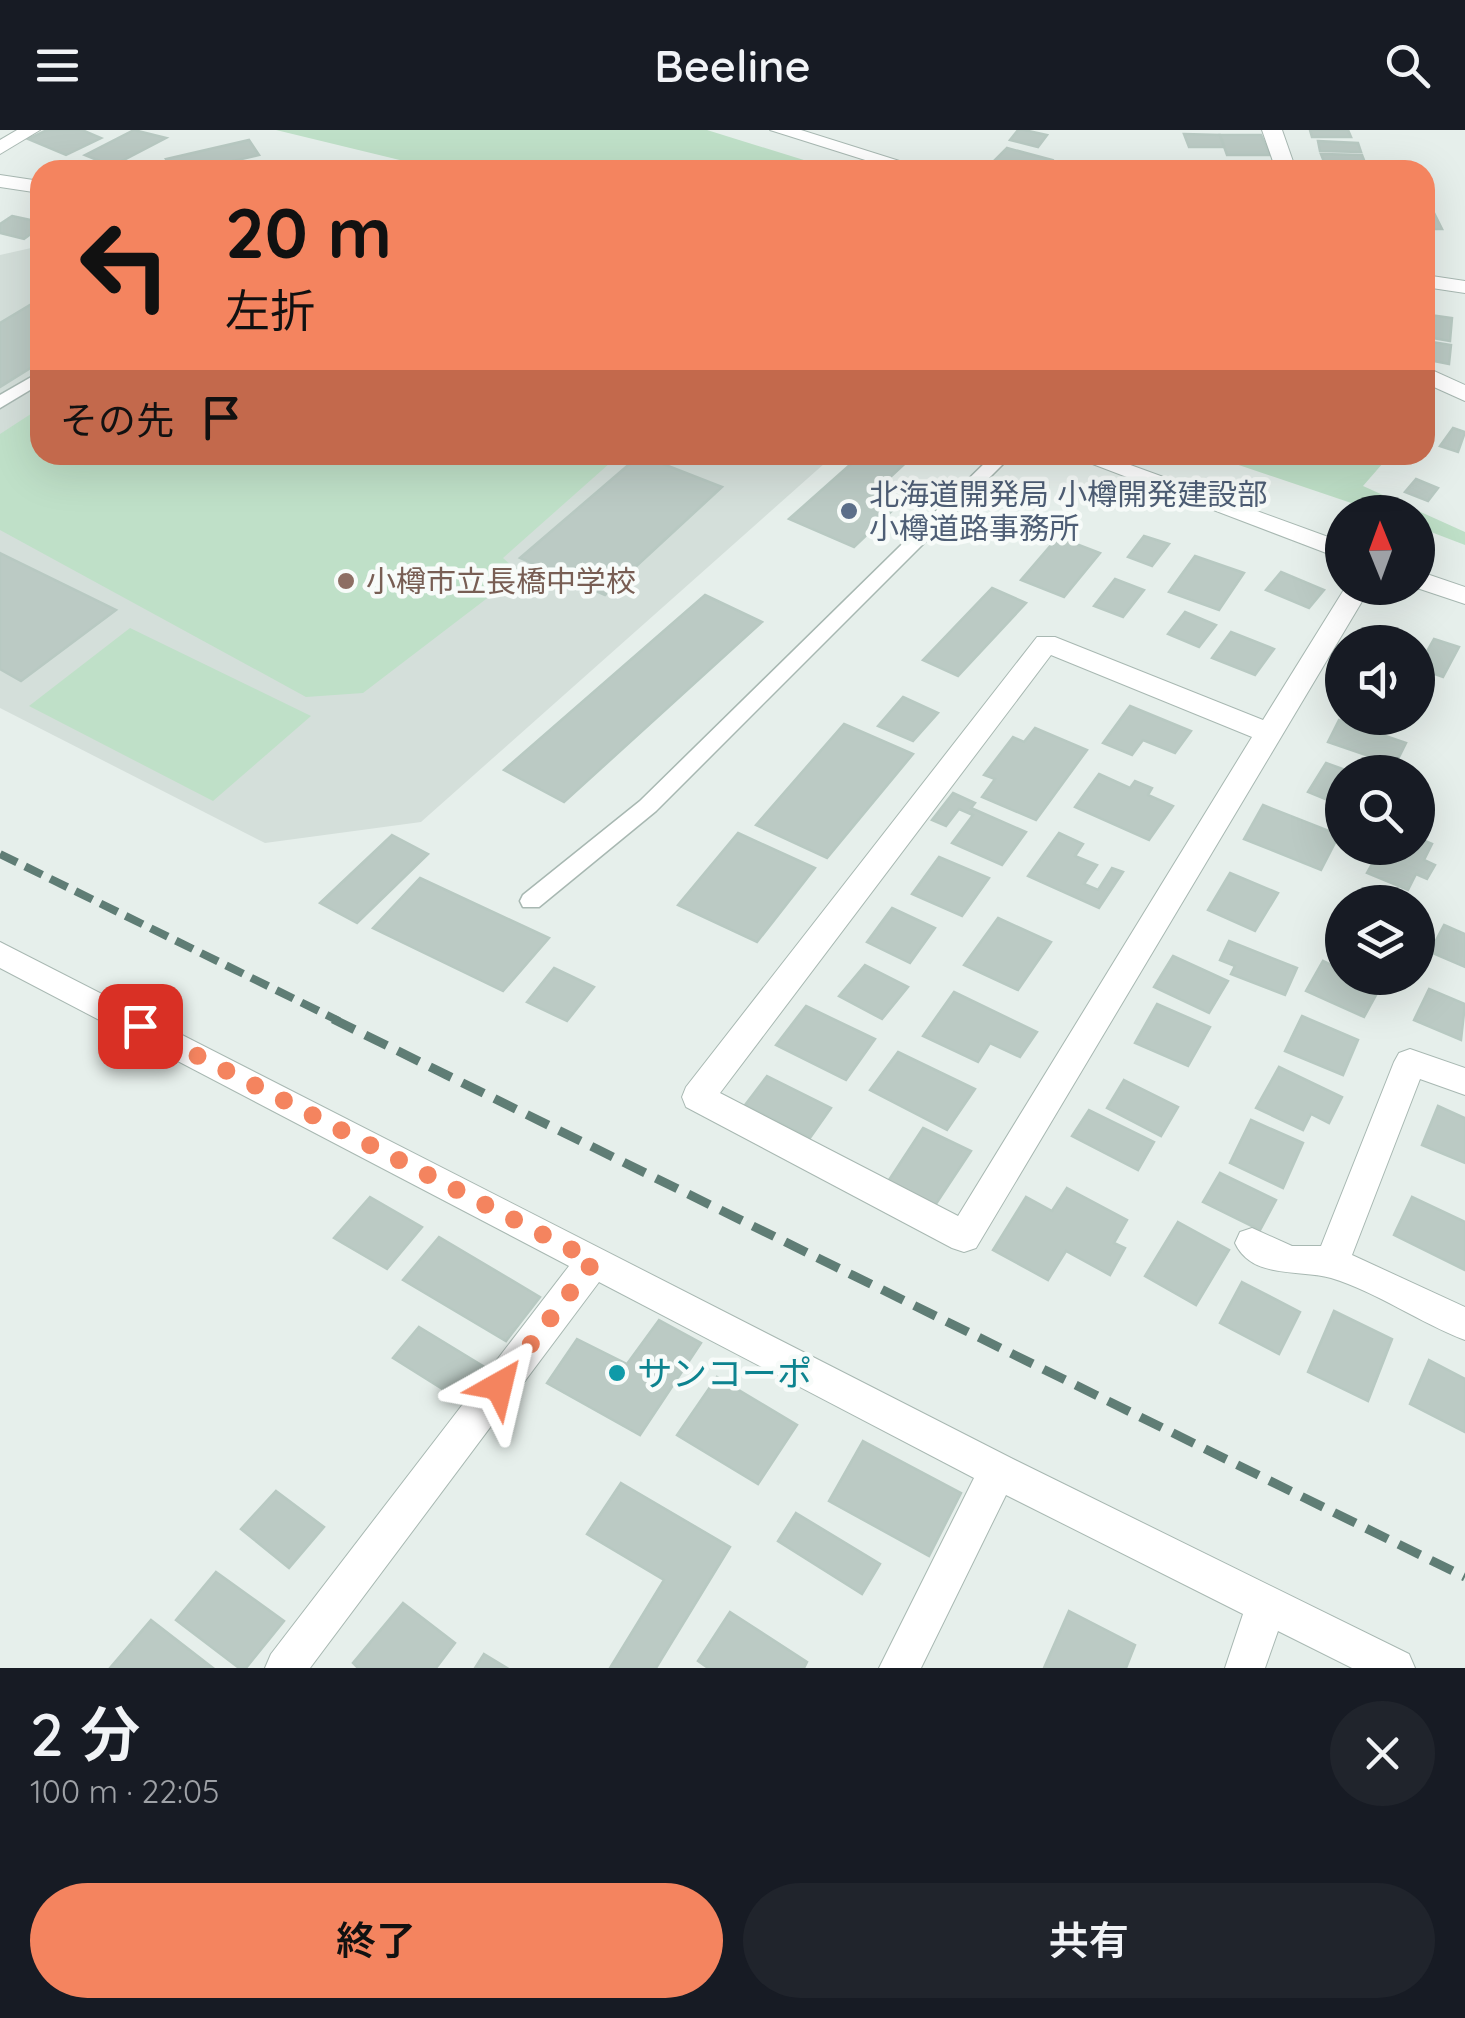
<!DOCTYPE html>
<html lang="ja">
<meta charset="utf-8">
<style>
body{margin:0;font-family:Quicksand,"Noto Sans JP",sans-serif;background:#20242c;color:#f1f3f6;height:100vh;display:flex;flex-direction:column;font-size:38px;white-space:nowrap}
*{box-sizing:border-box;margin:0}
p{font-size:32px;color:#9ea1a6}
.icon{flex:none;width:55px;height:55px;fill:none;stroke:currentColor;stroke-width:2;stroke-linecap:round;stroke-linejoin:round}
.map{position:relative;height:1538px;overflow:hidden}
.panel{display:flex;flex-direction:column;background:#171b24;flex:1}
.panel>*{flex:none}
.hud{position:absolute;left:30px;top:30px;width:1405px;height:305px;border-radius:30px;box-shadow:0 10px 40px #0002;background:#f4845f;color:#111;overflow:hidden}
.needle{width:65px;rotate:359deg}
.buttons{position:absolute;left:1325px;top:365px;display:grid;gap:20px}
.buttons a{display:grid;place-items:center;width:110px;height:110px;border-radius:50%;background:#171b24;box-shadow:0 10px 40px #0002;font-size:50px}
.pin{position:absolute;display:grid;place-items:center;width:85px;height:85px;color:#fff;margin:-42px;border-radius:20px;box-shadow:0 5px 15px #0006}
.me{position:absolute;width:110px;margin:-55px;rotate:37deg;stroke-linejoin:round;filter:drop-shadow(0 0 8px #0008)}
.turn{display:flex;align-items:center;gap:35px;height:210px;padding:0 30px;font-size:45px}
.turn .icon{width:130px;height:130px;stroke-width:2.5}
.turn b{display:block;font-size:70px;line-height:85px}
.then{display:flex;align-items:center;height:95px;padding:0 30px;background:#0003;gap:20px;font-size:38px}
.round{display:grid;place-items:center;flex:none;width:105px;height:105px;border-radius:52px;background:#20242c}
.overview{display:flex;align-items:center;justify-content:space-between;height:170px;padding:0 30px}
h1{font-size:60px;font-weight:600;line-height:75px}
.action{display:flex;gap:20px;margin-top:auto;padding:20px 30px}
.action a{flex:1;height:115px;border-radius:60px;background:#f4845f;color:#111;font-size:40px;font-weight:600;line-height:115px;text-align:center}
.action a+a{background:#20242c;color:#f1f3f6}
header{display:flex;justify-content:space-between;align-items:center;height:130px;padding:0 30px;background:#171b24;font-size:45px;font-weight:600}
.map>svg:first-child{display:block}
.built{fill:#d4dfda}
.green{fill:#bfe0c8}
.building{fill:#bbcac4;stroke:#b8c9c2;stroke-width:2.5}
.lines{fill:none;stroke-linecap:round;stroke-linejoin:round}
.service-casing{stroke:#a8b8b2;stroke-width:3}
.minor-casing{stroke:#a8b8b2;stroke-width:2}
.tertiary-casing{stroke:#a8b8b2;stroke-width:2}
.service{fill:#fff;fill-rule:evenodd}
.minor{fill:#fff;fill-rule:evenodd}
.tertiary{fill:#fff;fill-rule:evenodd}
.rail-far1{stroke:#5f7d75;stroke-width:8;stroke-dasharray:19 9;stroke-linecap:butt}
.rail{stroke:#5f7d75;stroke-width:9;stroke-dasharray:24 12;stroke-linecap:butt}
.route{stroke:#f4845f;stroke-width:18;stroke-dasharray:0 32.4}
.service-dot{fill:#5c6f8a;stroke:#f7fbf9;stroke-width:4}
.education-dot{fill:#8d6e63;stroke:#f7fbf9;stroke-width:4}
.culture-dot{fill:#0f9aa8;stroke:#f7fbf9;stroke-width:4}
.labels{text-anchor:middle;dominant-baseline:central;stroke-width:9;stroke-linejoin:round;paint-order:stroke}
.service-label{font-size:30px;fill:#4e5e75;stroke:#f7fbf9;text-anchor:start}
.education-label{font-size:30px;fill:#785e54;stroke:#f7fbf9;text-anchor:start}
.near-culture-label{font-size:35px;fill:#0d838f;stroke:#f7fbf9;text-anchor:start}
</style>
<header><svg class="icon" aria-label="menu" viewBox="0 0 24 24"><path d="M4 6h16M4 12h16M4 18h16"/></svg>Beeline<svg class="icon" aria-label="search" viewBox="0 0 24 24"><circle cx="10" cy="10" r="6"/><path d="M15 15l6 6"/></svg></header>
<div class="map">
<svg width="1465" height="1538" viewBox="0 0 1465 1538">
<rect width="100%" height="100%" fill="#e6efeb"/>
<polygon class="built" points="40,116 40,325 834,325 421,692 265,713 0,578 0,125"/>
<g class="green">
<polygon points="276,0 707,0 836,40 441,40"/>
<polygon points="40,278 40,325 619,325 503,428 520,443 363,563 306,567 0,400 0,304"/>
<polygon points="1209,325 1390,325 1363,356 1465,402 1465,415 1418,397 1418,382 1378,382"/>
<polygon points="130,498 311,586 213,671 29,576"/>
</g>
<g class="building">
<polygon points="47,0 82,0 101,8 66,25 28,9"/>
<polygon points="134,0 166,8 112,36 85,25"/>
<polygon points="1018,0 1024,0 1047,5 1038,17 1010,10"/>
<polygon points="1310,0 1348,0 1351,7 1312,7"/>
<polygon points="1184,4 1220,5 1225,17 1189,17"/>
<polygon points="1220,5 1261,5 1270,25 1227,25"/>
<polygon points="249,10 259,25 194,40 173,40 166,29"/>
<polygon points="1318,11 1358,13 1361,22 1320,21"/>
<polygon points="1007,18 1052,30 1042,40 994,31"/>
<polygon points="1321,24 1362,25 1367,38 1326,37"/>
<polygon points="1425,75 1430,75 1442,99 1425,99"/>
<polygon points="12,86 40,92 40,97 24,109 0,103 0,94"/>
<polygon points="40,169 40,232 0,257 0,193"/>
<polygon points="1430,185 1452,188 1450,211 1427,207"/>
<polygon points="1432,212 1451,215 1449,234 1429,230"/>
<polygon points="1453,298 1465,302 1458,322 1440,316"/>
<polygon points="640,325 722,357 605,465 520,428"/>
<polygon points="861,325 914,325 873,363 899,374 854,417 789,389"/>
<polygon points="1416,349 1438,358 1428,371 1405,362"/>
<polygon points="1144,406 1169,414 1152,436 1128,427"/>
<polygon points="1058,407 1100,423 1064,467 1021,450"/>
<polygon points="0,423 116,480 21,551 0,539"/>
<polygon points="1195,426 1244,443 1219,480 1169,462"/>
<polygon points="1281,442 1324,460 1309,478 1266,460"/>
<polygon points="1115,449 1144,460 1123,487 1094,476"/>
<polygon points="992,458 1026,473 958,546 923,530"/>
<polygon points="705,465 762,492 564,672 504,640"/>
<polygon points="1185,482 1216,495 1199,517 1168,504"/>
<polygon points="1231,502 1274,519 1255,545 1212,528"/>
<polygon points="1434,509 1459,517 1443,547 1418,538 1418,529 1422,530"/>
<polygon points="903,567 938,583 913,611 878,596"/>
<polygon points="1130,576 1191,601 1175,623 1143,610 1132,625 1103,613"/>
<polygon points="1339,590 1406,613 1395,635 1328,612"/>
<polygon points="844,594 913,624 827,728 756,695"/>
<polygon points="1035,598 1087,620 1036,690 982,667 995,649 984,645 1013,607 1024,612"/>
<polygon points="1326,633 1351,642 1342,642 1342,676 1308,662"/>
<polygon points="1099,644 1130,658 1135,651 1152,658 1148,665 1173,676 1149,710 1075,677"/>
<polygon points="953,663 975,673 971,678 1026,702 1002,735 952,713 973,685 959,679 946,696 932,690"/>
<polygon points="1263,675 1339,705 1321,740 1244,709"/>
<polygon points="738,703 815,738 757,812 678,775"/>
<polygon points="1059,703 1083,714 1075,726 1097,735 1084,754 1098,760 1112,738 1123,742 1099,778 1028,746"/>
<polygon points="392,705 428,724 357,793 320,773"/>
<polygon points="1418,708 1432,714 1424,730 1435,735 1427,749 1416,744 1408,760 1367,743 1381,718 1418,718"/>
<polygon points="939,727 989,748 962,786 912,764"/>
<polygon points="1230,743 1278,763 1255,801 1208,780"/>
<polygon points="420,748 549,808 503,861 373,798"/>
<polygon points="892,778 935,798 910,833 867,812"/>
<polygon points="998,788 1051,812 1018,860 964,835"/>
<polygon points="1444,795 1465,804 1465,837 1430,822"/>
<polygon points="1229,811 1297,838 1285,865 1231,844 1235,836 1220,830"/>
<polygon points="1173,826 1228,851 1209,883 1154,857"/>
<polygon points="1323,831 1342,840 1342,848 1360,848 1381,856 1364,887 1306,861"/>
<polygon points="865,835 908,857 882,889 839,866"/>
<polygon points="554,838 594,857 567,891 527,872"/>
<polygon points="1429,859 1465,874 1461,910 1414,890"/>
<polygon points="954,862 1037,902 1020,927 990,913 978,932 923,906"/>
<polygon points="1157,874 1210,897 1188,936 1135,913"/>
<polygon points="806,876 875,909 846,950 776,915"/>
<polygon points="1302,886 1358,910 1343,945 1285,921"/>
<polygon points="898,922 975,959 947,1000 870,960"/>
<polygon points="1279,937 1342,967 1329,993 1311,984 1303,1000 1256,978"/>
<polygon points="767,946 831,978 810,1008 745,975"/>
<polygon points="1124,950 1178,977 1161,1006 1107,978"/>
<polygon points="1438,976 1465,988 1465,1033 1422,1015"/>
<polygon points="1089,980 1154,1012 1138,1040 1072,1006"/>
<polygon points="1251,990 1303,1013 1283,1058 1230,1033"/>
<polygon points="923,998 971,1021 934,1077 887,1053"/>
<polygon points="1220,1043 1276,1070 1260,1100 1203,1072"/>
<polygon points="1067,1058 1127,1090 1114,1113 1125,1118 1110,1145 1066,1121 1048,1150 993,1120 1026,1067 1052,1081"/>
<polygon points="370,1067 422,1097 387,1139 334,1108"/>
<polygon points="1412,1067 1465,1092 1465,1140 1394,1105"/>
<polygon points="1178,1092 1229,1120 1196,1175 1145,1146"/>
<polygon points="439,1107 540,1167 506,1211 403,1150"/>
<polygon points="1242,1152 1300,1182 1279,1224 1220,1193"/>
<polygon points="1334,1181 1392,1209 1368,1271 1308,1242"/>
<polygon points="659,1190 701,1213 640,1305 547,1253 577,1209 627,1234"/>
<polygon points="419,1197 483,1236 457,1268 393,1228"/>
<polygon points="1429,1230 1465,1249 1465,1302 1410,1274"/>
<polygon points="717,1247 797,1295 758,1354 677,1305"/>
<polygon points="863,1311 961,1363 929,1426 829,1371"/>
<polygon points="621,1353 730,1417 656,1538 610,1538 664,1450 587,1404"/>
<polygon points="276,1361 324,1397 289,1438 241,1399"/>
<polygon points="796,1383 880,1434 862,1464 778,1411"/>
<polygon points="216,1442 284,1491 246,1538 239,1538 176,1490"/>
<polygon points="403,1473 455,1513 436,1538 358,1538 353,1533"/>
<polygon points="1069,1481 1135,1515 1126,1538 1044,1538"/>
<polygon points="730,1482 807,1532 804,1538 708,1538 698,1531"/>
<polygon points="151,1490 213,1538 110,1538"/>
<polygon points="484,1524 507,1538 475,1538"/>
</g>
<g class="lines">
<defs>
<g id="service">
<polygon points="40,242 40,254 0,278 0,265"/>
<polygon points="993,325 1012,325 656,681 539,777 523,777 520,771 523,765 640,671"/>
</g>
<g id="minor">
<polygon points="17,0 40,0 0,24 0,10"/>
<polygon points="1262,0 1282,0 1296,40 1276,40"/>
<polygon points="1425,237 1465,255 1465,271 1425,253"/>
<path d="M 1345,458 L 1370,458 L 976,1118 L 964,1122 L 952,1118 L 686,977 L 682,967 L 686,957 L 1037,507 L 1055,507 L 1263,590 ZM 1051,525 L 1252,607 L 958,1086 L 720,963 Z"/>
<polygon points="0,812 1011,1328 1409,1524 1415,1538 1352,1538 1278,1501 1265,1538 1225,1538 1243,1484 1006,1365 921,1538 879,1538 974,1348 599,1152 310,1538 265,1538 271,1524 569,1136 0,838"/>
<path d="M 1410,919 L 1465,938 L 1465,965 L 1420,949 L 1352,1125 L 1465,1177 L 1465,1210 C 1420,1193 1377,1162 1331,1148 C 1301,1139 1252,1150 1235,1113 L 1240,1102 L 1252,1098 L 1292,1116 L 1321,1116 L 1394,932 L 1399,923 Z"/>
</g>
<g id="tertiary">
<polygon points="770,0 801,0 928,40 897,40"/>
<polygon points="0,45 40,51 40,63 0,57"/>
<polygon points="1425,145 1465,151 1465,163 1425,157"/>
<polygon points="1069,325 1103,325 1342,412 1342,429"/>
<polygon points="1418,441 1465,457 1465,474 1417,458"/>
</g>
</defs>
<use href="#service" class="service-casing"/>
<use href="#minor" class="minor-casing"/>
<use href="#tertiary" class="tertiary-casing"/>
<use href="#service" class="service"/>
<use href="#minor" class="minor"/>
<use href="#tertiary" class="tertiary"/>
<polyline class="rail-far1" points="0,724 339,891"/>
<polyline class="rail" points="333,889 1465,1447"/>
</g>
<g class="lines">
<polyline class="route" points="140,896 594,1131 499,1256"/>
</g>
<circle class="service-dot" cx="849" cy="381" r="10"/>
<circle class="education-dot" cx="346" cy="451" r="10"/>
<circle class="culture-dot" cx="617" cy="1243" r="10"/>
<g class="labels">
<g class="service-label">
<text x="869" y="364">北海道開発局 小樽開発建設部<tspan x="869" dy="34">小樽道路事務所</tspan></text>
</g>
<g class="education-label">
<text x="366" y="451">小樽市立長橋中学校</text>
</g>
<g class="near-culture-label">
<text x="637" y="1243">サンコーポ</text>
</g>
</g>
</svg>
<div class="buttons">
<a><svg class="needle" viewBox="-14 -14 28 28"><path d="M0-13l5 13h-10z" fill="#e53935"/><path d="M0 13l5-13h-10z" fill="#9ea1a6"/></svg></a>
<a><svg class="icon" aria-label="sound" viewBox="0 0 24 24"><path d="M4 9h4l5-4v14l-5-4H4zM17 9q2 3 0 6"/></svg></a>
<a><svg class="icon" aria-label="search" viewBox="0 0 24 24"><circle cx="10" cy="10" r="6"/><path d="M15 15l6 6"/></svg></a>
<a><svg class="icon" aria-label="layers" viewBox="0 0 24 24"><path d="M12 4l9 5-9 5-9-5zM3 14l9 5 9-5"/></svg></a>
</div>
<div class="pin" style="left:140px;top:896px;background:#d93025"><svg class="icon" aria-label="arrive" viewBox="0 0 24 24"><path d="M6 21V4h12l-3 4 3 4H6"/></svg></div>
<svg class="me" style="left:499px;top:1256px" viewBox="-20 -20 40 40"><path d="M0-17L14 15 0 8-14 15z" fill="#f4845f" stroke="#fff" stroke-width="4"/></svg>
<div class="hud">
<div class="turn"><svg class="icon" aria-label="left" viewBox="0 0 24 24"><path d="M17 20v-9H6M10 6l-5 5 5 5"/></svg><div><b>20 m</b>左折</div></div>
<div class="then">その先<svg class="icon" aria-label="arrive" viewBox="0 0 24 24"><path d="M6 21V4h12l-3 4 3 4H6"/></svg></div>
</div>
</div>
<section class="panel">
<div class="overview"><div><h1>2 分</h1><p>100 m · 22:05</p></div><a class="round"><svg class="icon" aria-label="close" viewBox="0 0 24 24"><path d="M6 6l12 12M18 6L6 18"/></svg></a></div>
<div class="action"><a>終了</a><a>共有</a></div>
</section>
